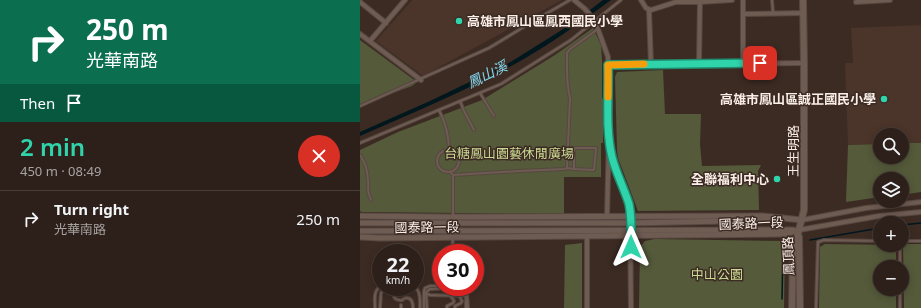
<!DOCTYPE html>
<meta charset="utf-8">
<style>
body{margin:0;font-family:"Noto Sans","Noto Sans TC",sans-serif;background:#352823;color:#f1f3f6;height:100vh;display:flex;flex-direction:column;font-size:15px;white-space:nowrap}
*{box-sizing:border-box;margin:0}
p{font-size:13px;color:#a7a3a2}
.icon{flex:none;width:22px;height:22px;fill:none;stroke:currentColor;stroke-width:2;stroke-linecap:round;stroke-linejoin:round}
.map{position:relative;flex:1;overflow:hidden}
.drawer{display:flex;flex-direction:column;background:#2d201a;width:360px}
.drawer>*{flex:none}
.hud{background:#0b6e4f;color:#fff;overflow:hidden}
.tools{position:absolute;left:513px;top:128px;display:grid;gap:8px}
.tools a{display:grid;place-items:center;width:36px;height:36px;border-radius:50%;background:#2d201a;box-shadow:0 2px 10px #0003,0 0 0 1px #483e39;font-size:20px}
.speed{position:absolute;left:12px;top:244px;display:flex;gap:8px;font-size:20px;font-weight:700;text-align:center}
.speed>*{display:grid;place-content:center;width:52px;height:52px;border-radius:50%;background:#2d201a;box-shadow:0 2px 10px #0003,0 0 0 1px #483e39;line-height:1}
.speed small{font-size:10px;font-weight:400}
.speed .limit{border:6px solid #d22;background:#fff;color:#111}
.pin{position:absolute;display:grid;place-items:center;width:34px;height:34px;color:#fff;margin:-17px;border-radius:8px;box-shadow:0 2px 6px #0006}
.me{position:absolute;width:44px;margin:-22px;rotate:0deg;stroke-linejoin:round;filter:drop-shadow(0 0 3px #0008)}
.turn{display:flex;align-items:center;gap:14px;height:84px;padding:0 20px;font-size:18px}
.turn .icon{width:52px;height:52px;stroke-width:2.5}
.turn b{display:block;font-size:28px;line-height:34px}
.then{display:flex;align-items:center;height:38px;padding:0 20px;background:#0003;gap:8px;font-size:15px}
.round{display:grid;place-items:center;flex:none;width:42px;height:42px;border-radius:21px;background:#352823}
.headline{display:flex;align-items:center;justify-content:space-between;height:68px;padding:0 20px}
h1{font-size:24px;font-weight:600;line-height:30px;color:#30d4aa}
ul{padding:0;list-style:none}
li{display:flex;align-items:center;gap:12px;height:56px;padding:0 20px;border-top:1px solid #483e39}
li div{flex:1}
li b{display:block;font-size:15px}
li em{font-style:normal}
main{display:flex;flex:1;min-height:0}
.map>svg:first-child{display:block}
.built{fill:#4b3429}
.green{fill:#545a3a}
.water{fill:#00171e}
.lines{fill:none;stroke-linecap:round;stroke-linejoin:round}
.stream{stroke:#00171e;stroke-width:1.5}
.service-casing{stroke:#564841;stroke-width:4}
.minor-casing{stroke:#564841;stroke-width:6}
.tertiary-casing{stroke:#564841;stroke-width:7}
.secondary-casing{stroke:#564841;stroke-width:8}
.service{stroke:#6e5b52;stroke-width:2}
.minor{stroke:#6e5b52;stroke-width:4}
.tertiary{stroke:#6e5b52;stroke-width:5}
.secondary{stroke:#6e5b52;stroke-width:6}
.route-casing{stroke:#1f8a6e;stroke-width:10}
.route{stroke:#30d4aa;stroke-width:7}
.slow{stroke:#f59e0b;stroke-width:7}
.poi-dot{fill:#30d4aa;stroke:#3c2b23;stroke-width:1.5}
.labels{text-anchor:middle;dominant-baseline:central;stroke-width:3;stroke-linejoin:round;paint-order:stroke}
.poi-label{font-size:13px;font-weight:bold;fill:#f9eee8;stroke:#3c2b23;text-anchor:end}
.street-label{font-size:13px;fill:#f9eee8;stroke:#3c2b23}
.park-label{font-size:13px;fill:#cad993;stroke:#3c2b23}
.water-label{font-size:14px;font-style:italic;fill:#81d9f2;stroke:#3c2b23}
</style>
<main>
<section class="drawer">
<div class="hud">
<div class="turn"><svg class="icon" aria-label="right" viewBox="0 0 24 24"><path d="M7 20v-9h11M14 6l5 5-5 5"/></svg><div><b>250 m</b>光華南路</div></div>
<div class="then">Then<svg class="icon" aria-label="arrive" viewBox="0 0 24 24"><path d="M6 21V4h12l-3 4 3 4H6"/></svg></div>
</div>
<div class="headline"><div><h1>2 min</h1><p>450 m · 08:49</p></div><a class="round" style="background:#d93025;color:#fff"><svg class="icon" aria-label="close" viewBox="0 0 24 24"><path d="M6 6l12 12M18 6L6 18"/></svg></a></div>
<ul>
<li><svg class="icon" aria-label="right" viewBox="0 0 24 24"><path d="M7 20v-9h11M14 6l5 5-5 5"/></svg><div><b>Turn right</b><p>光華南路</p></div><em>250 m</em></li>
</ul>
</section>
<div class="map">
<svg width="561" height="308" viewBox="0 0 561 308">
<rect width="100%" height="100%" fill="#3c2b23"/>
<g class="built">
<polygon points="52,0 202,0 63,76 16,41"/>
<polygon points="561,25 561,143 542,143 542,135 520,135 520,144 488,145 485,63 493,63 491,28"/>
</g>
<g class="green">
<polygon points="233,28 241,45 242,59 242,98 243,99 243,143 241,143 241,177 204,177 204,214 2,212 0,211 0,150 38,132 122,100 195,55"/>
<polygon points="0,40 57,82 52,86 0,105"/>
<polygon points="303,70 305,114 341,114 340,144 342,166 401,165 398,171 399,210 278,211 258,158 257,149 255,77 257,72"/>
<polygon points="542,143 561,143 561,192 542,195 542,179 520,179 520,197 486,202 488,145 520,144 520,157 542,157"/>
<polygon points="295,239 425,241 424,308 279,308 280,247 285,241"/>
<polygon points="222,243 222,308 204,308 205,245"/>
<polygon points="465,244 536,245 536,267 520,267 520,289 536,289 536,308 459,308 460,247"/>
<polygon points="543,244 561,244 561,308 544,308"/>
</g>
<path class="water" d="M 243,0 L 251,0 C 220,23 189,45 155,64 C 105,91 52,113 0,136 L 0,132 L 70,101 L 149,63 L 213,23 Z"/>
<g class="lines">
<g class="stream">
<polyline points="542,225 561,223"/>
<polyline points="450,240 520,228"/>
<polyline points="422,299 423,246"/>
</g>
<defs>
<g id="service">
<polyline points="412,0 413,12"/>
<polyline points="120,93 134,116"/>
<polyline points="100,101 104,111 114,130"/>
<polyline points="0,106 129,48 177,19 210,0"/>
<path d="M 79,110 C 86,124 89,135 89,150"/>
<polyline points="0,143 141,84 211,40 261,0"/>
<circle cx="88" cy="161" r="11"/>
<path d="M 0,155 C 6,163 7,170 8,180 C 9,190 6,189 11,200"/>
<path d="M 207,168 L 210,98 C 206,83 207,67 207,53 L 210,49 L 238,29"/>
<polyline points="90,172 93,175 93,216"/>
<polyline points="93,175 160,171 204,169 207,168 214,169 234,170 236,148 214,148 214,169"/>
<polyline points="542,241 561,241"/>
<polyline points="92,253 93,238"/>
<polyline points="540,267 540,245"/>
<path d="M 37,287 C 34,292 31,299 39,300 C 46,301 40,299 46,298 C 52,297 53,304 53,308"/>
<path d="M 55,287 C 61,292 60,301 60,308"/>
<polyline points="101,287 107,293 108,308"/>
<polyline points="67,294 70,295 102,296 103,294"/>
<path d="M 15,308 C 15,299 13,291 21,286"/>
<polyline points="20,308 21,293 24,289"/>
<polyline points="41,308 41,305"/>
<polyline points="64,308 64,291 65,288 70,286 81,286"/>
<path d="M 67,308 L 66,292 L 70,289 C 80,289 103,285 106,298 C 106,301 106,305 106,308"/>
<polyline points="87,308 87,306 93,303 94,301 93,299 91,297"/>
<polyline points="95,308 95,306 101,303 102,301 100,297"/>
<polyline points="456,308 458,242 464,240 520,241"/>
<polyline points="540,308 540,289"/>
</g>
<g id="minor">
<polyline points="214,0 225,9 235,21 248,57 249,135 247,217"/>
<polyline points="281,0 286,8 291,10 316,2 340,2 372,0"/>
<polyline points="383,0 383,63"/>
<polyline points="0,2 26,23"/>
<polyline points="496,2 530,0"/>
<polyline points="289,10 291,64"/>
<polyline points="383,14 443,13"/>
<polyline points="0,34 61,80"/>
<polyline points="10,41 45,0"/>
<polyline points="339,64 340,0"/>
<polyline points="248,65 444,63"/>
<polyline points="251,150 252,158 264,190 270,211 271,308"/>
<polyline points="442,220 506,208 561,202"/>
<polyline points="439,230 519,216 561,212"/>
<polyline points="227,236 227,308"/>
</g>
<g id="tertiary">
<polyline points="0,216 88,217 403,216 442,220"/>
<polyline points="0,223 271,223 417,220"/>
<polyline points="0,231 433,230"/>
<polyline points="0,237 20,238 424,234 439,230"/>
</g>
<g id="secondary">
<polyline points="439,237 440,308"/>
<polyline points="432,308 433,253 444,210 444,63 443,0"/>
</g>
</defs>
<use href="#service" class="service-casing"/>
<use href="#minor" class="minor-casing"/>
<use href="#tertiary" class="tertiary-casing"/>
<use href="#secondary" class="secondary-casing"/>
<use href="#service" class="service"/>
<use href="#minor" class="minor"/>
<use href="#tertiary" class="tertiary"/>
<use href="#secondary" class="secondary"/>
</g>
<g class="lines">
<defs>
<path id="route" d="M 271,247 C 271,233 272,218 269,204 C 264,188 256,173 252,157 C 245,127 249,95 248,65 L 400,63"/>
</defs>
<use href="#route" class="route-casing"/>
<use href="#route" class="route"/>
<polyline class="slow" points="248,97 248,65 284,64"/>
</g>
<g class="poi-dot">
<circle cx="99" cy="21" r="4"/>
<circle cx="524" cy="99" r="4"/>
<circle cx="417" cy="179" r="4"/>
</g>
<g class="labels">
<g class="poi-label">
<text x="107" y="21" text-anchor="start">高雄市鳳山區鳳西國民小學</text>
<text x="516" y="99">高雄市鳳山區誠正國民小學</text>
<text x="409" y="179">全聯福利中心</text>
</g>
<g class="street-label">
<text transform="translate(433 151) rotate(-90)">王生明路</text>
<text transform="translate(391 223) rotate(-2)">國泰路一段</text>
<text transform="translate(67 227) rotate(-1)">國泰路一段</text>
<text transform="translate(428 256) rotate(-92)">鳳頂路</text>
</g>
<g class="park-label">
<text x="149" y="153">台糖鳳山園藝休閒廣場</text>
<text x="357" y="274">中山公園</text>
</g>
<g class="water-label">
<text transform="translate(127 74) rotate(-26)">鳳山溪</text>
</g>
</g>
</svg>
<div class="tools">
<a><svg class="icon" aria-label="search" viewBox="0 0 24 24"><circle cx="10" cy="10" r="6"/><path d="M15 15l6 6"/></svg></a>
<a><svg class="icon" aria-label="layers" viewBox="0 0 24 24"><path d="M12 4l9 5-9 5-9-5zM3 14l9 5 9-5"/></svg></a>
<a>+</a>
<a>−</a>
</div>
<div class="speed"><div>22<small>km/h</small></div><div class="limit">30</div></div>
<div class="pin" style="left:400px;top:63px;background:#d93025"><svg class="icon" aria-label="arrive" viewBox="0 0 24 24"><path d="M6 21V4h12l-3 4 3 4H6"/></svg></div>
<svg class="me" style="left:271px;top:247px" viewBox="-20 -20 40 40"><path d="M0-17L14 15 0 8-14 15z" fill="#30d4aa" stroke="#fff" stroke-width="4"/></svg>
</div>
</main>
